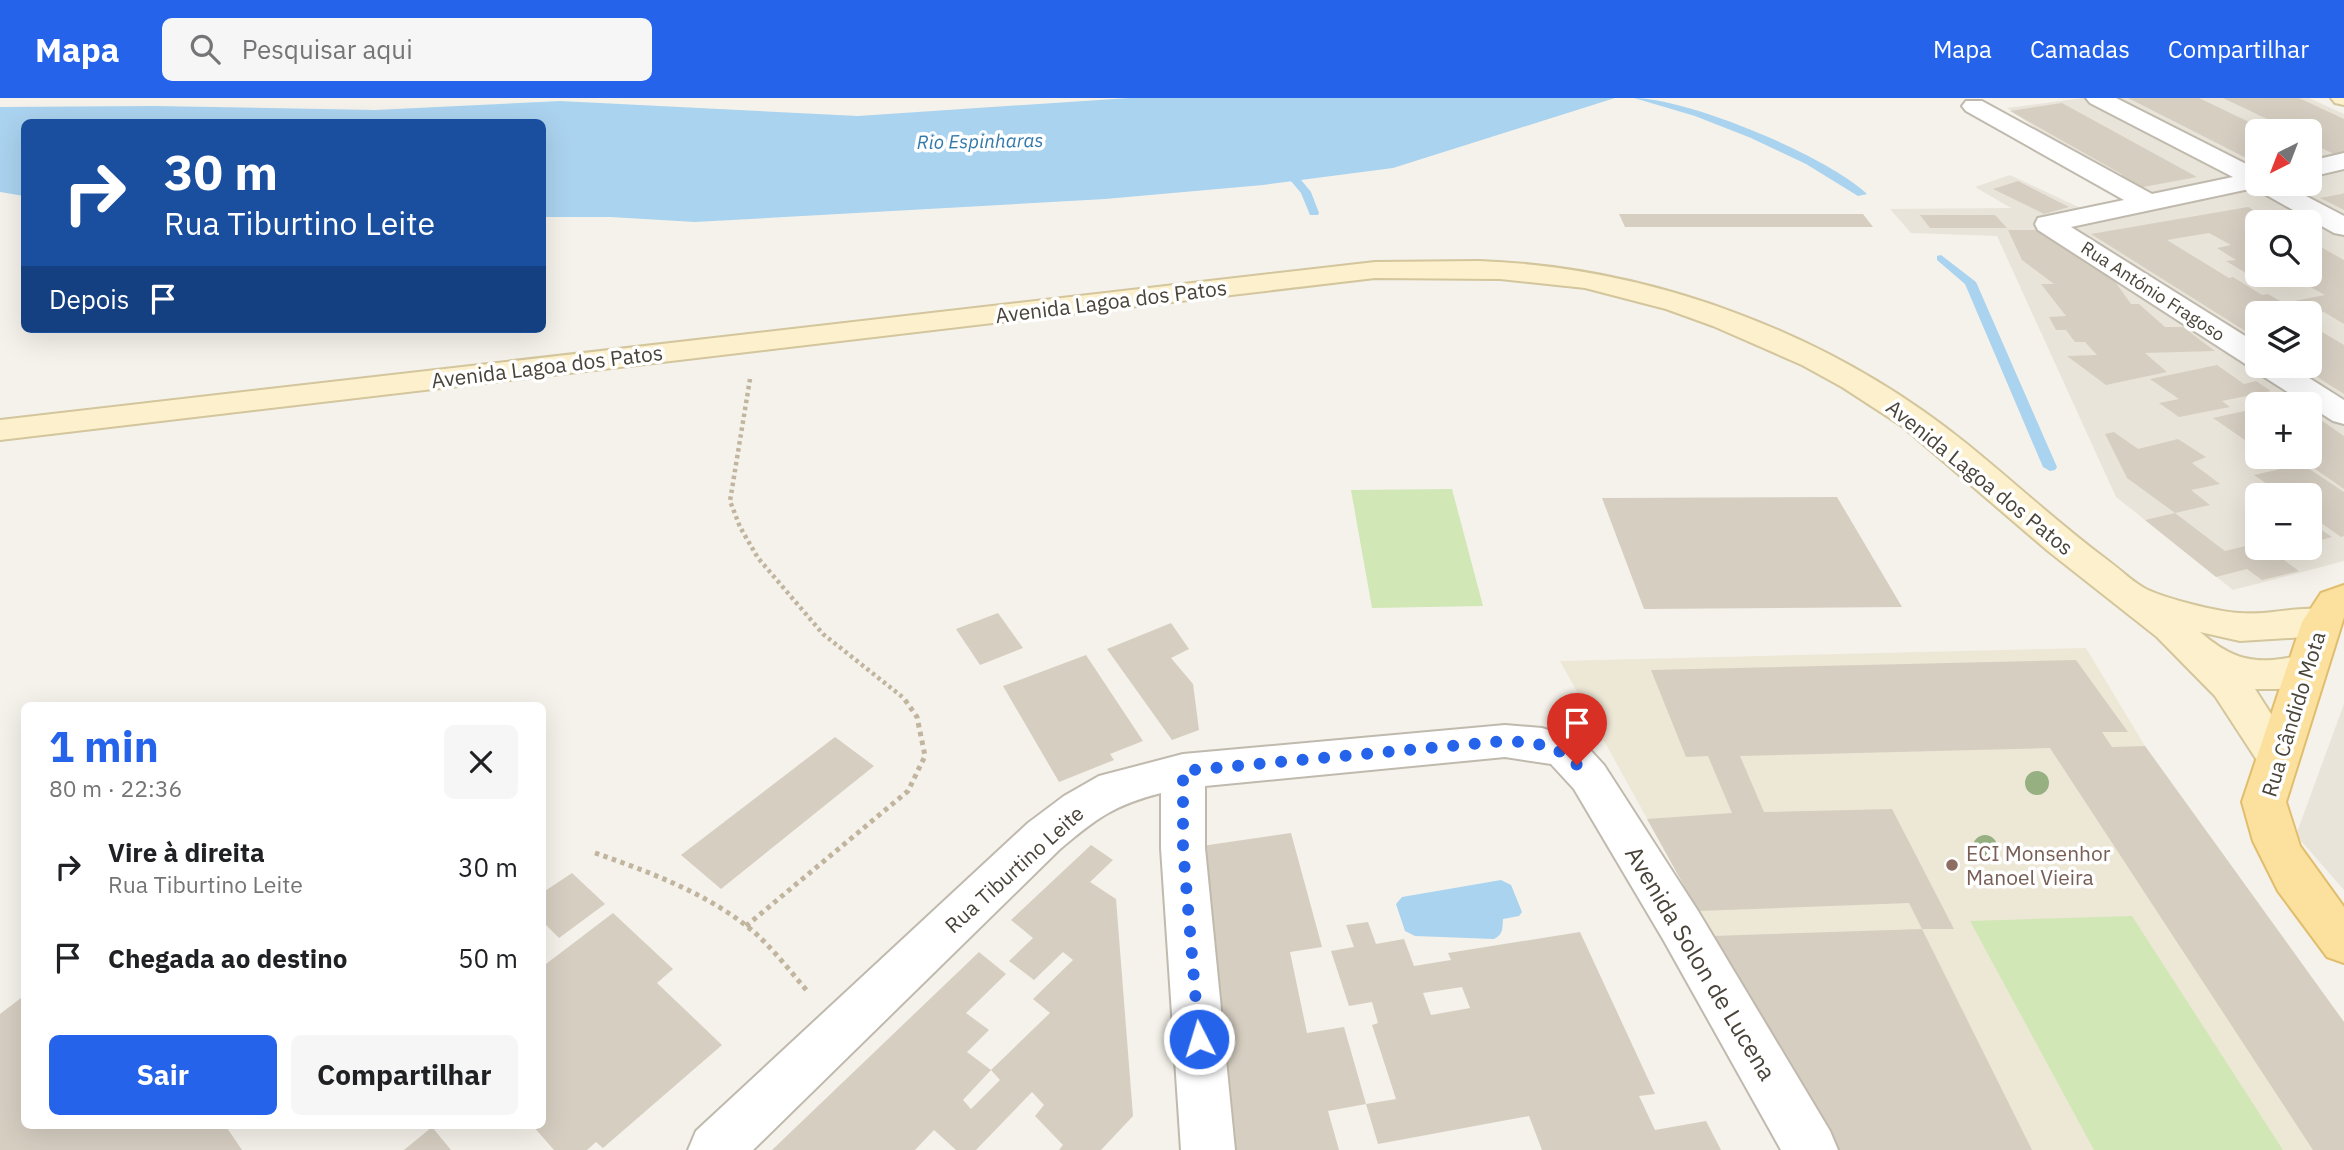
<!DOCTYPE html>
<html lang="pt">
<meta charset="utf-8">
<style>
body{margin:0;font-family:"IBM Plex Sans",sans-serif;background:#f6f6f6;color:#202124;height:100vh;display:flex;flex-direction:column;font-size:26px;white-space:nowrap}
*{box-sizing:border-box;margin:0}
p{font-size:23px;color:#757577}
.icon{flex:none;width:38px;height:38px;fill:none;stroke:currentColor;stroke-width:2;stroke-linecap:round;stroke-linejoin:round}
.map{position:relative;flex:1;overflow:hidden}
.sheet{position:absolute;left:21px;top:604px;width:525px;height:427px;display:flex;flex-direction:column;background:#fff;border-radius:10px;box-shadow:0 7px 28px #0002}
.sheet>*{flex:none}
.guide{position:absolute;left:21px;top:21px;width:525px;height:214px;border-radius:10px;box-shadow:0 7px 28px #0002;background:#1a4fa0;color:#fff;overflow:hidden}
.needle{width:46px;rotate:222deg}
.controls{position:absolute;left:2245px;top:21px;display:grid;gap:14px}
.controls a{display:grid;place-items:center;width:77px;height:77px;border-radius:10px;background:#fff;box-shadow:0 7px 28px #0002;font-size:35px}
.pin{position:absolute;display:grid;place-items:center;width:60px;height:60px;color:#fff;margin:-72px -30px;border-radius:50% 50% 50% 0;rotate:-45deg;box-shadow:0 0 7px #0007}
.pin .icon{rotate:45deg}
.me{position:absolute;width:77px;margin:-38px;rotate:355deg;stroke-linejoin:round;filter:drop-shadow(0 0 5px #0008)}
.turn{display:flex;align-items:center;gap:24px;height:147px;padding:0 28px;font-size:32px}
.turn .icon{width:91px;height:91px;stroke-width:2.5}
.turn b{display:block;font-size:49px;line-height:60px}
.then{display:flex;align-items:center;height:66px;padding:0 28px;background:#0003;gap:14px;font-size:26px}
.round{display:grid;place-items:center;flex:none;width:74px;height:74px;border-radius:10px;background:#f6f6f6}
.summary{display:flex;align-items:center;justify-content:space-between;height:119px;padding:0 28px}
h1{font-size:42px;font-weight:800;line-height:52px;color:#2563eb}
.cta{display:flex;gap:14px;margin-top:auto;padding:14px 28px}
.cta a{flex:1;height:80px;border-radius:10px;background:#2563eb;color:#fff;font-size:28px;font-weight:800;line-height:80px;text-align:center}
.cta a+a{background:#f6f6f6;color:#202124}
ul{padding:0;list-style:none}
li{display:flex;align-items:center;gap:21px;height:91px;padding:0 28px}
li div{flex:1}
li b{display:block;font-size:26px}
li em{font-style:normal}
header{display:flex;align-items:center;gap:42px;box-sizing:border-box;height:98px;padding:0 35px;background:#2563eb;color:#fff}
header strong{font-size:33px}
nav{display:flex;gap:38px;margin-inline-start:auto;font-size:24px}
.search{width:490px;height:63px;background:#f6f6f6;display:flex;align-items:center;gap:18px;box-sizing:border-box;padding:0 24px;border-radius:10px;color:#757577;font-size:26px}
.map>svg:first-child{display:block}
.residential{fill:#e9e4d9;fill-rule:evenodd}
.education{fill:#ede7d6}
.green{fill:#d1e7b6}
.water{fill:#aad3ef}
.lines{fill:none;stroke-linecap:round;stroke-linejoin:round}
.stream{fill:#aad3ef;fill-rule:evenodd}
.building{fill:#d6cec1;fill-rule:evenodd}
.street-casing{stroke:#c0baae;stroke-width:4}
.secondary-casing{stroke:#d3c59c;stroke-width:4}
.primary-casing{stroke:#e1be6d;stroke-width:4}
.path-far1{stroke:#c2b59f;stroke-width:4.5;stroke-dasharray:3.5 3.5;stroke-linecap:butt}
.path{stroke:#c2b59f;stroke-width:5;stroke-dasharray:4.5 4.5;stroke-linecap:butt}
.street{fill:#fff;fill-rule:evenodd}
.secondary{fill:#fdf1cd;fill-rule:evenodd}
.primary{fill:#fbe09e;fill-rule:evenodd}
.tree{fill:#97b082}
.route{stroke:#2563eb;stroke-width:12;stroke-dasharray:0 21.6}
.education-dot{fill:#8d6e63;stroke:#fff;stroke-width:2.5}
.labels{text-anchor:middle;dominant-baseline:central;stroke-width:7;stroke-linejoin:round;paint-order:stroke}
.far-street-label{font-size:18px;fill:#494339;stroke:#fff}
.far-water-label{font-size:19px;font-style:italic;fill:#3279ab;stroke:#fff}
.street-label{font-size:21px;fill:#494339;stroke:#fff}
.education-label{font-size:21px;fill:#785e54;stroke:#fff;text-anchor:start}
.near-street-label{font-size:24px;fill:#494339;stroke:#fff}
</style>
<header>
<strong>Mapa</strong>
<div class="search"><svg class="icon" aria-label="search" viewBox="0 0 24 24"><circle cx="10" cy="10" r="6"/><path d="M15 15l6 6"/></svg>Pesquisar aqui</div>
<nav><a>Mapa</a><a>Camadas</a><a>Compartilhar</a></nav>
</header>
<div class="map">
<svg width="2344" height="1052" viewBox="0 0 2344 1052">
<rect width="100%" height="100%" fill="#f5f2eb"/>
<g class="residential">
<path d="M 2083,0 L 2309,0 L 2344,16 L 2344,463 L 2233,492 L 2116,399 L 1997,138 L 1911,135 L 1890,111 L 2011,110 L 1975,89 L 2010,77 L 2091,115 L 2142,104 L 2007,10 ZM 2258,33 L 2310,33 L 2310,86 L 2258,86 ZM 2258,124 L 2310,124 L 2310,177 L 2258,177 ZM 2258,215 L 2310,215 L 2310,268 L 2258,268 ZM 2258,306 L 2310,306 L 2310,359 L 2258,359 ZM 2258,397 L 2310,397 L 2310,450 L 2258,450 Z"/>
<polygon points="2344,606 2344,792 2296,737"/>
</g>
<polygon class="education" points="2086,550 2145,648 2344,924 2344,1052 1830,1052 1560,563"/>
<g class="green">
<polygon points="1452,391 1483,508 1372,510 1351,392"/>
<polygon points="2132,818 2283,1052 2094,1052 1970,823"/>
</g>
<g class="water">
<polygon points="1129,0 1615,0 1393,70 1263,87 1105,101 695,124 610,119 543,119 542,24 24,24 24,98 0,94 0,9 154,8 375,12 560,3 858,18"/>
<path d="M 1501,782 L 1511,787 L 1522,814 L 1519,818 L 1503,821 C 1502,830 1504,836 1494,841 L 1415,838 L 1405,833 L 1396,806 L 1402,799 Z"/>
</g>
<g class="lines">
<g class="stream">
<path d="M 1634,0 C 1688,0 1829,59 1867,96 L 1858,98 L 1806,66 L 1751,40 L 1695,18 Z"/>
<polygon points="1280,66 1288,66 1311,94 1319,115 1318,117 1310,117 1301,95 1280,70"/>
<polygon points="1941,157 1976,184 2057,369 2055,372 2050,373 2043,369 1965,186 1937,162 1937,158"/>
</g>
</g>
<g class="building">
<polygon points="2128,0 2199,0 2268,33 2258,33 2258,66"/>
<polygon points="2223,0 2299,0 2344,21 2344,57 2338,58 2315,47 2320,46 2310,42 2310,33 2292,33"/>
<polygon points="2062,5 2197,79 2138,90 2117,78 2123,77 2010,13"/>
<polygon points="2018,83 2069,109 2044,116 1993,91"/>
<polygon points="2344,95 2344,112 2320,100 2341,96"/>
<polygon points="2248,109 2276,124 2258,124 2258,173 2246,175 2226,163 2236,162 2217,150 2231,147 2209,135 2167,142 2229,180 2233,179 2262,197 2268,196 2287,207 2261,212 2266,215 2258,215 2258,241 2091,136"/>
<polygon points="1619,116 1863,116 1873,129 1625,129"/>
<polygon points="1920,117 1995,117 2007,130 1930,130"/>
<polygon points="2008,132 2040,132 2114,182 2131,206 2139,206 2165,229 2183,229 2215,253 2145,255 2167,274 2106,287 2067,258 2097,257 2085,244 2075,244 2066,232 2056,232 2049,219 2066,218 2041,186 2054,186 2022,162"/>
<polygon points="2310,143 2344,162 2344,226 2324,214 2310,217 2289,204 2325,197 2303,185 2295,186 2279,177 2310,177"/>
<polygon points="2322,234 2344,247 2344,296 2300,268 2310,268 2310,236"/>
<polygon points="2217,267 2244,286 2256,283 2271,293 2222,303 2230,309 2179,319 2159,305 2179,301 2150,281"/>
<polygon points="2258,310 2258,349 2255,349 2213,320"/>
<polygon points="2318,320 2344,338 2344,391 2298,359 2310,359 2310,322"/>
<polygon points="2114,334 2138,351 2178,341 2206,359 2192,365 2220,386 2191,392 2210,407 2175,415 2127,380 2105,336"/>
<polygon points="2302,366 2344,394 2344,438 2341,439 2310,417 2310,397 2283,397 2254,377"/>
<polygon points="1837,399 1902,509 1644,511 1602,400"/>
<polygon points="2175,415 2225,453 2258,445 2258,450 2267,450 2299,473 2262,482 2247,471 2216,479 2145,422"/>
<polygon points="2310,424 2332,439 2310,445"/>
<polygon points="998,515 1023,550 980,567 956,531"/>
<polygon points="1171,525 1189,551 1171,560 1193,586 1199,632 1172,642 1107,551"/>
<polygon points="1086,557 1143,643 1110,656 1114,662 1059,684 1003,588"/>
<polygon points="2076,562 2128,634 2102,634 2112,649 2145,648 2344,924 2344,1052 2313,1052 2050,650 1740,658 1764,714 1892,711 1954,831 1922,831 1909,805 1698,813 1647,721 1732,715 1708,658 1686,659 1651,572"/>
<polygon points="835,639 874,668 721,791 681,757"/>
<polygon points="1291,735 1322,849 1290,854 1307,935 1344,929 1366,1006 1328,1013 1339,1052 1229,1052 1188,750"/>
<path d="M 1091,747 L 1113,762 L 1090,784 L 1116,801 L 1133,1018 L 1101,1052 L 1059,1052 L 1063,1047 L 1035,1018 L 1044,1007 L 1032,994 L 976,1052 L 956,1052 L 934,1032 L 915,1052 L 772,1052 L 979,854 L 1006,876 L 966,915 L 989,932 L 967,954 L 991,972 L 1050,915 L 1033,901 L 1073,862 L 1063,854 L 1034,882 L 1009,863 L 1033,840 L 1011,822 ZM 991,972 L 1000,982 L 971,1011 L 963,1002 Z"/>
<polygon points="572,775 605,806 559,840 542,823 542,795"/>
<polygon points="613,815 673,871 657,885 722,947 603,1050 596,1044 587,1052 554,1052 532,1027 542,1027 542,869"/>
<path d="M 1368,824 L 1376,846 L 1404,841 L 1414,868 L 1451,862 L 1448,855 L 1580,834 L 1655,996 L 1639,998 L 1655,1032 L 1706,1023 L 1721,1052 L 1542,1052 L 1529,1018 L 1378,1046 L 1366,1006 L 1396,1001 L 1372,927 L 1378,925 L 1372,904 L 1349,908 L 1331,853 L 1354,849 L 1346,827 ZM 1462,889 L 1470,910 L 1431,917 L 1423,895 Z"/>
<polygon points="1922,831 2032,1052 1830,1052 1712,838"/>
<polygon points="21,900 24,904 24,1027 225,1027 242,1052 0,1052 0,916"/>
<polygon points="432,1029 451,1052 404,1052"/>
</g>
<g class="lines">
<defs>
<g id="street">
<polygon points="2086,0 2116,0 2258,72 2258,86 2283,86 2344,118 2344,137 2334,135 2254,90 2071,129 2258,246 2258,268 2290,268 2344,302 2344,326 2333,323 2258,275 2254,268 2247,267 2038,132 2035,126 2038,120 2124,102 1966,13 1962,8 1966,3 1982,3 2152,96 2233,79 2090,5"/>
<polygon points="2344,55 2344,71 2310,79 2310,63"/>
<path d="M 1505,627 L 1542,630 L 1581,642 L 1604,667 L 1698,813 L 1830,1033 L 1838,1052 L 1781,1052 L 1664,843 L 1574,691 L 1551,666 L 1505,659 L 1205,688 L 1205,750 L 1235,1052 L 1181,1052 L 1161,750 L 1161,695 C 1114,707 1097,720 1060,751 L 753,1052 L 688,1052 L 696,1033 L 1028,725 L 1064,698 L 1099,678 L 1183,656 Z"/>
</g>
<g id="secondary">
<polygon points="2331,0 2344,0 2344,7 2335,5"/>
<path d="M 1479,163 C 1653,169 1831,236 1967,346 C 2015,385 2060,427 2110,464 C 2122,473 2135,486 2148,492 C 2168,501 2217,514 2240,515 C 2271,518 2304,505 2335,514 L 2340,524 L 2335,534 L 2321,538 L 2240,543 L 2200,534 C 2226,556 2246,566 2281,561 C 2296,559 2304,555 2319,560 L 2325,570 L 2319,580 L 2279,591 L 2255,591 L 2298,658 L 2292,670 L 2277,674 L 2262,670 L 2215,598 L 2157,539 L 2048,453 L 1902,328 L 1842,289 L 1802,267 L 1713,228 L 1666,211 L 1585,190 L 1500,181 L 1375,180 L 0,342 L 0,322 L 1375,164 Z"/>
</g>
<polygon id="primary" points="2344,487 2344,519 2286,704 2300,748 2344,809 2344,865 2327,859 2278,793 2253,743 2242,704 2302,524 2321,495"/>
</defs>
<use href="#street" class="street-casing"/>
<use href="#secondary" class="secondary-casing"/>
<use href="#primary" class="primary-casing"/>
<polyline class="path-far1" points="750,281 730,403 740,429 758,460 823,536 905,601"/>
<g class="path">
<path d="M 595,755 C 650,774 709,796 754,834 C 774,852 791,874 808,894"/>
<polyline points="746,828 908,693 925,658 917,619 903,599"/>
</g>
<use href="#street" class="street"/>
<use href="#secondary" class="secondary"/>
<use href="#primary" class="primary"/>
</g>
<g class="tree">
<circle cx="2037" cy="685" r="12"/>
<circle cx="1985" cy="749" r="12"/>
</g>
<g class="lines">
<path class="route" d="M 1199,941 L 1183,750 L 1183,673 L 1505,643 C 1534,645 1556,645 1577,667"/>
</g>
<circle class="education-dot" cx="1952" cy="767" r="7"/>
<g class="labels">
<g class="far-street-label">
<text transform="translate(2153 193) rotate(33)">Rua António Fragoso</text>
</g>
<g class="far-water-label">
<text transform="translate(980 43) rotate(-1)">Rio Espinharas</text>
</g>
<g class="street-label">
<text transform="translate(1111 203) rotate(-7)">Avenida Lagoa dos Patos</text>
<text transform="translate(547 268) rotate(-7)">Avenida Lagoa dos Patos</text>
<text transform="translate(1980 379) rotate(39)">Avenida Lagoa dos Patos</text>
<text transform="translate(2293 616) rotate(-73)">Rua Cândido Mota</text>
<text transform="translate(1014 771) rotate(-42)">Rua Tiburtino Leite</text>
</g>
<g class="education-label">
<text x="1966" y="755">ECI Monsenhor<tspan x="1966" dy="24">Manoel Vieira</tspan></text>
</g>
<g class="near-street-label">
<text transform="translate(1701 865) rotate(59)">Avenida Solon de Lucena</text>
</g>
</g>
</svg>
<div class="controls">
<a><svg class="needle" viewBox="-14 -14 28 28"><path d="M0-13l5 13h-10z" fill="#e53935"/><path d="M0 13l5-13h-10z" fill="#757577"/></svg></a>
<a><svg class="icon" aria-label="search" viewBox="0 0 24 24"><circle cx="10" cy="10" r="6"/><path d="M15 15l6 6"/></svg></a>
<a><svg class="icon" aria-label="layers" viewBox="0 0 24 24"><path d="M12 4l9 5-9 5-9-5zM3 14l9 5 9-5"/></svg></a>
<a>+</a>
<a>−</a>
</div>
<div class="pin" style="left:1577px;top:667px;background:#d93025"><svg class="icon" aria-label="arrive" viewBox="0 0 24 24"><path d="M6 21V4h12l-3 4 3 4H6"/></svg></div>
<svg class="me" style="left:1199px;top:941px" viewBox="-20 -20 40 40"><circle r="17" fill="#2563eb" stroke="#fff" stroke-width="3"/><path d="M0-11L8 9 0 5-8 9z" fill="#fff"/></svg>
<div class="guide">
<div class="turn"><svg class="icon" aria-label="right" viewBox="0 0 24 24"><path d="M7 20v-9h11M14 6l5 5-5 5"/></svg><div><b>30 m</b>Rua Tiburtino Leite</div></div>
<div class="then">Depois<svg class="icon" aria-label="arrive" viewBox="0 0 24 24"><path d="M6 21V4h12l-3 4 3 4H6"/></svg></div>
</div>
<section class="sheet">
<div class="summary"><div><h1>1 min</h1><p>80 m · 22:36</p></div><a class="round"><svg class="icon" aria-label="close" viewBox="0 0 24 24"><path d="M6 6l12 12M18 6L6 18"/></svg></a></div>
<ul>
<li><svg class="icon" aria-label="right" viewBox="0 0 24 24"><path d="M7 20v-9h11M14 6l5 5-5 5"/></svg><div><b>Vire à direita</b><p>Rua Tiburtino Leite</p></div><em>30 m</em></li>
<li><svg class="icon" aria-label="arrive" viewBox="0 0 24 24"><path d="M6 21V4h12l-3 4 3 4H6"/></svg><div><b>Chegada ao destino</b></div><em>50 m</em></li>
</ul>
<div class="cta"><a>Sair</a><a>Compartilhar</a></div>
</section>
</div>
